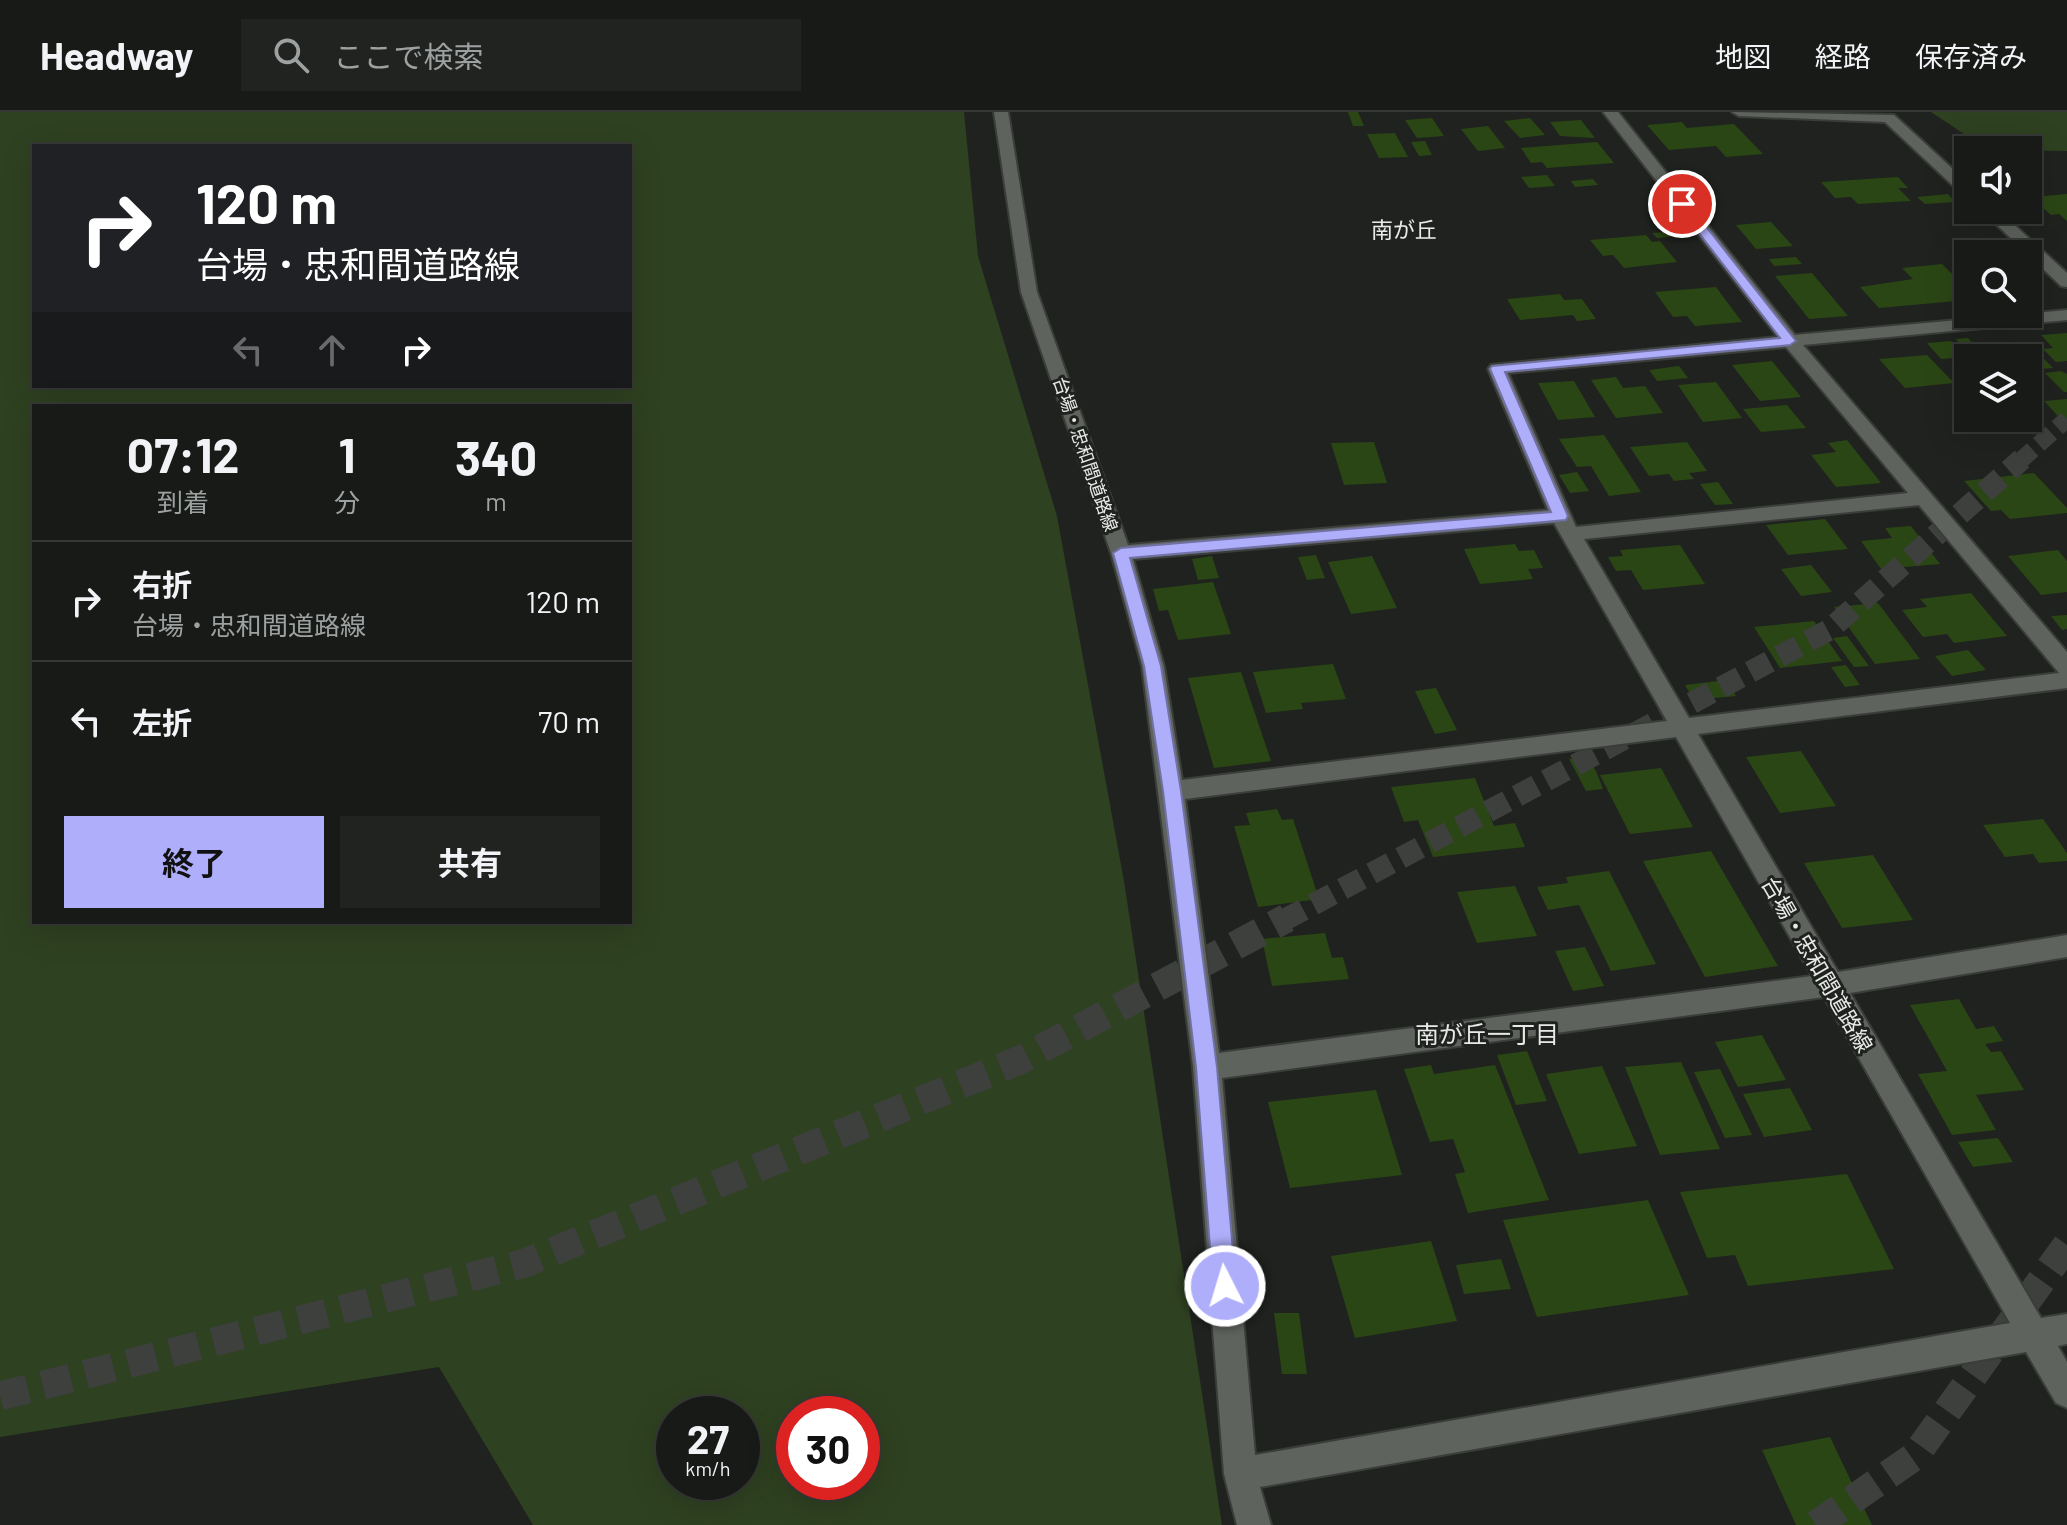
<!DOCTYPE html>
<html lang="ja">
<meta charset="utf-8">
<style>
body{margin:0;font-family:Barlow,"Noto Sans JP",sans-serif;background:#20231f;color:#f1f3f6;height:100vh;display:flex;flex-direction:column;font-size:30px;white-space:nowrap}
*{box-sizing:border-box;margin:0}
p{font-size:26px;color:#9ea1a1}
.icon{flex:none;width:44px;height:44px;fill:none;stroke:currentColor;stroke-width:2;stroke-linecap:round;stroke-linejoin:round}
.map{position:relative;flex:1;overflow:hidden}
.panel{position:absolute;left:32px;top:292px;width:600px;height:520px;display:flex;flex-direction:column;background:#171a16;border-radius:0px;box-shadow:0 8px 32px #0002,0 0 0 2px #363835}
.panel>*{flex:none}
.hud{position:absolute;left:32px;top:32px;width:600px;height:244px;border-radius:0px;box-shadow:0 8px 32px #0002,0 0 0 2px #363835;background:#202124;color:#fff;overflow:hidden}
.controls{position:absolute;left:1954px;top:24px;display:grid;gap:16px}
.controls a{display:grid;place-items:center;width:88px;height:88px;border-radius:0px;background:#171a16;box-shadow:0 8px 32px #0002,0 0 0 2px #363835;font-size:40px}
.speed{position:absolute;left:656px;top:1284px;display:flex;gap:16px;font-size:40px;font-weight:700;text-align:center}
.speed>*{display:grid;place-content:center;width:104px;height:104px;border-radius:50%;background:#171a16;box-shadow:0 8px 32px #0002,0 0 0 2px #363835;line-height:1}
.speed small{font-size:20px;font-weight:400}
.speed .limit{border:12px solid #d22;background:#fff;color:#111}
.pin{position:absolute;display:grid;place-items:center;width:68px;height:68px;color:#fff;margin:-34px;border:4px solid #fff;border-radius:50%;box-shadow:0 2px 8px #0007}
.me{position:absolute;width:88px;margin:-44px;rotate:355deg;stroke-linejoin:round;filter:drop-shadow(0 0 6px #0008)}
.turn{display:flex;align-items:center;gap:28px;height:168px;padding:0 32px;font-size:36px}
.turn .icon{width:104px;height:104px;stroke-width:2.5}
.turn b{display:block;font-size:56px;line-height:68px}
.lanes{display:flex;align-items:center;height:76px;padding:0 32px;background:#0003;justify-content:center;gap:40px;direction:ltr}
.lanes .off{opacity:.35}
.eta{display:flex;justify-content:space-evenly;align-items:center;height:136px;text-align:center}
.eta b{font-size:48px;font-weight:700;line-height:56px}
.cta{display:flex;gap:16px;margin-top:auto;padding:16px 32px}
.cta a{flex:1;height:92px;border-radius:0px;background:#aeaefb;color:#111;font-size:32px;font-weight:700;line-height:92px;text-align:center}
.cta a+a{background:#20231f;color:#f1f3f6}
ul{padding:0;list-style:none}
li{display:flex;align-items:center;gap:24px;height:120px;padding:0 32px;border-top:2px solid #363835}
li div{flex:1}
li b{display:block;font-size:30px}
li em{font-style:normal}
header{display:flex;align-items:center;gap:48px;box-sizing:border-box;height:112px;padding:0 40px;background:#171a16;border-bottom:2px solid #363835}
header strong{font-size:38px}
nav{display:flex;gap:44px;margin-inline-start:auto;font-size:28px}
.search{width:560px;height:72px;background:#20231f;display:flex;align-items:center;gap:20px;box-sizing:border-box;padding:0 28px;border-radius:0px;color:#9ea1a1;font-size:30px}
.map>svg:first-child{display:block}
.green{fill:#2e4120;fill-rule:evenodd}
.building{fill:#2b4615}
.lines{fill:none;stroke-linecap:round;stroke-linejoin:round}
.highway-tunnel-far2{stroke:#3d403c;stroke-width:17;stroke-dasharray:17 8;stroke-linecap:butt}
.highway-tunnel-far1{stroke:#3d403c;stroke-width:22;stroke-dasharray:22 11;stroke-linecap:butt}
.highway-tunnel{stroke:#3d403c;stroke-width:29;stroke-dasharray:29 15;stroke-linecap:butt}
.minor-casing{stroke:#3a3d39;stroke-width:4}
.minor{fill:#5f635e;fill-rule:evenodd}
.route{fill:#aeaefb;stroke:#7171a3;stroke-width:2}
.labels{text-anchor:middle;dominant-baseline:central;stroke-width:6;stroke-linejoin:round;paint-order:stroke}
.far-street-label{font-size:18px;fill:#e8eae7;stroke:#1f221e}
.far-quarter-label{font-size:22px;fill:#e8eae7;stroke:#1f221e}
.street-label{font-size:22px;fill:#e8eae7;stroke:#1f221e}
.neighbourhood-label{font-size:24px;fill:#e8eae7;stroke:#1f221e}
</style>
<header>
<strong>Headway</strong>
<div class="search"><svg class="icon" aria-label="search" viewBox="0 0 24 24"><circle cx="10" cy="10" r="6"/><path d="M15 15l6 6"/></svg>ここで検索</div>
<nav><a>地図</a><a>経路</a><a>保存済み</a></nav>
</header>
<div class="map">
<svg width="2067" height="1413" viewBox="0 0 2067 1413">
<rect width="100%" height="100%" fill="#1f221e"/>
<g class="green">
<path d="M 0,0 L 964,0 L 978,144 L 1057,404 L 1124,769 L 1222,1413 L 533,1413 L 439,1255 L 0,1325 ZM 34,34 L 630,34 L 630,274 L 34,274 ZM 34,294 L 630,294 L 630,810 L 34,810 ZM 674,1302 L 742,1302 L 742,1370 L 674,1370 ZM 794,1302 L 862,1302 L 862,1370 L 794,1370 Z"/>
<polygon points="1931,0 2067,0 2067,39 1988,38"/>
</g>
<g class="building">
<polygon points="1348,0 1358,0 1364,14 1353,14"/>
<polygon points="1432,6 1444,24 1417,26 1405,8"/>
<polygon points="1530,6 1545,23 1520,26 1504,9"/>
<polygon points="1581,8 1595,26 1560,24 1550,10"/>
<polygon points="1682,10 1687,16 1734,12 1763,42 1726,45 1716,34 1669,38 1647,13"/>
<polygon points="1488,14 1505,36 1478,39 1461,17"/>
<polygon points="1395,21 1408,45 1379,46 1367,22"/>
<polygon points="1425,29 1432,43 1419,44 1411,30"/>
<polygon points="1597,30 1614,51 1547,56 1542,50 1531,51 1521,36"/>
<polygon points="1547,63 1555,74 1529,76 1521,65"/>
<polygon points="1898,65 1908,76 1898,76 1911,89 1858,92 1851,85 1835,86 1821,70"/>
<polygon points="1593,67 1598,73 1575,75 1571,69"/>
<polygon points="1948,82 1955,90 1925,92 1917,85"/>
<polygon points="2067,82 2067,109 2059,102 2051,103 2031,85"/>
<polygon points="1771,110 1793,134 1756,137 1736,113"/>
<polygon points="1677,119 1681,124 1657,126 1652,121"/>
<polygon points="1646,123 1652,130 1660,129 1677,150 1624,156 1613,143 1603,144 1590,128"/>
<polygon points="1796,145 1802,152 1774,154 1769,147"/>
<polygon points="1942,152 1968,178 1968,188 1879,196 1860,175 1913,167 1902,156"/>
<polygon points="1812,161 1848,204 1809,207 1775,164"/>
<polygon points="1716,175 1742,210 1695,214 1687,204 1673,205 1655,180"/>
<polygon points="1560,182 1564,188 1582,187 1596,207 1577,209 1573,203 1520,208 1507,187"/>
<polygon points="2067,221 2067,249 2056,250 2043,237 2053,236 2041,223"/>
<polygon points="1968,226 1983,243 1970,244 1956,227"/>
<polygon points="1951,229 1966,245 1941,247 1927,231"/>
<polygon points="2013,233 2027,246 1995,246 1984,235"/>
<polygon points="2023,238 2035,238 2053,256 2041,257"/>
<polygon points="1927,243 1954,271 1905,276 1879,247"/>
<polygon points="2028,247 2045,265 2028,267"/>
<polygon points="1772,249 1801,285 1760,289 1732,253"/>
<polygon points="1679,254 1688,266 1657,269 1649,258"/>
<polygon points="2061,259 2067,262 2067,280 2064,280 2045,261"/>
<polygon points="1616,265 1623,276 1645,274 1663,301 1616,306 1591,268"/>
<polygon points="1574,269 1595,305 1558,308 1538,271"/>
<polygon points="1716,270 1742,306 1703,310 1678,273"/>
<polygon points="2067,287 2067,314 2044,289"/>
<polygon points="1787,293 1806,316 1761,320 1743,297"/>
<polygon points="1604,323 1641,380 1609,384 1591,354 1577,355 1559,327"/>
<polygon points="1847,328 1881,371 1836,375 1811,343 1836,340 1828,331"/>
<polygon points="1374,330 1387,371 1344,373 1331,331"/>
<polygon points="1687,330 1707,359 1689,361 1694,367 1674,369 1669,362 1649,364 1630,335"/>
<polygon points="1577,360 1589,379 1570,381 1559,363"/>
<polygon points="2034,361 2067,396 2067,401 2010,407 2001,398 1991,399 1964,369"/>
<polygon points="1718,370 1733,392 1715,393 1700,372"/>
<polygon points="1825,407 1848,437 1788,443 1766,413"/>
<polygon points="1911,414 1940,452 1881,457 1861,429 1892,426 1885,416"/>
<polygon points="1515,432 1519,439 1534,438 1543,456 1528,457 1533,467 1480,472 1464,437"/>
<polygon points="1680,433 1705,472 1643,478 1631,458 1616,459 1608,445 1623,444 1620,438"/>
<polygon points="2058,438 2067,449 2067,480 2041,483 2008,444"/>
<polygon points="1316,443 1325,466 1307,468 1298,445"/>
<polygon points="1212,444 1219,466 1198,468 1192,447"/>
<polygon points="1372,444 1397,496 1351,502 1328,450"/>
<polygon points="1811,453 1832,480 1801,484 1781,457"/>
<polygon points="1213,470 1231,522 1178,528 1168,498 1159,499 1153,477"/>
<polygon points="1971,481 2007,524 1954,531 1947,522 1923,525 1902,498 1927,495 1920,487"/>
<polygon points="1878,491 1920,547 1875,552 1834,495"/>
<polygon points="2067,503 2067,517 2062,518 2051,504"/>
<polygon points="1814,509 1842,549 1780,556 1754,515"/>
<polygon points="1847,524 1869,554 1854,555 1833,526"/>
<polygon points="1968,538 1986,558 1952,564 1935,544"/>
<polygon points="1333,552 1346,587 1301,591 1303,597 1266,601 1253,560"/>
<polygon points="1846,553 1860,573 1845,575 1831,555"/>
<polygon points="1241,560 1271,649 1214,656 1188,566"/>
<polygon points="1726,568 1736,584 1694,588 1685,573"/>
<polygon points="1436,576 1457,618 1435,622 1415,579"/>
<polygon points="1801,639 1836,694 1780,701 1746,645"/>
<polygon points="1586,644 1596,659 1603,677 1586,679 1569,647"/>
<polygon points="1661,656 1693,715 1630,722 1600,663"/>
<polygon points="1475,666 1494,714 1515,711 1525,735 1433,745 1418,708 1404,710 1391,675"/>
<polygon points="1277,697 1282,708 1293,707 1319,787 1258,795 1234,714 1250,713 1246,701"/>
<polygon points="2043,707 2067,741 2067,749 2039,751 2033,742 2005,745 1983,713"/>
<polygon points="1711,739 1778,854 1705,865 1643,749"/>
<polygon points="1873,743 1913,808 1842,816 1804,751"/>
<polygon points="1609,759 1656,852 1611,859 1579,793 1548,798 1537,775 1568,771 1566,765"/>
<polygon points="1515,774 1537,824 1477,831 1457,780"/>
<polygon points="1325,821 1332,846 1343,845 1349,867 1272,874 1262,827"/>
<polygon points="1585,835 1604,874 1573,879 1555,839"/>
<polygon points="1959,887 1976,917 1994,914 2003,929 1985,932 1991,940 2001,939 2024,978 1976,983 1996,1018 1952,1023 1918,962 1947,959 1910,893"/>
<polygon points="1762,923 1786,968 1738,975 1715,930"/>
<polygon points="1527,939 1547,989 1516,993 1497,943"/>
<polygon points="1681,950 1720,1037 1660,1043 1625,955"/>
<polygon points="1431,953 1434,962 1495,953 1549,1088 1468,1101 1455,1062 1465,1060 1453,1027 1430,1030 1404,957"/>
<polygon points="1602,954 1637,1034 1579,1042 1546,962"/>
<polygon points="1720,957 1752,1023 1725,1026 1694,960"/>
<polygon points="1790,976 1812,1018 1764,1025 1743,982"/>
<polygon points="1376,978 1402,1063 1290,1076 1268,990"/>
<polygon points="1998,1026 2013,1050 1973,1055 1958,1030"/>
<polygon points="1847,1062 1894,1157 1748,1174 1735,1143 1707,1146 1680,1080"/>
<polygon points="1648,1088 1689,1183 1537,1205 1503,1108"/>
<polygon points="1431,1129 1457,1209 1355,1226 1331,1144"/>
<polygon points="1501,1147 1511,1177 1464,1182 1456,1153"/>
<polygon points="1274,1201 1299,1201 1307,1262 1282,1262"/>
<polygon points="1830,1325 1872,1413 1796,1413 1762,1338"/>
</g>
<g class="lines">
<polyline class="highway-tunnel-far2" points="2020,349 2067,307"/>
<polyline class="highway-tunnel-far1" points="1284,808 1829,518 2022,347"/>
<g class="highway-tunnel">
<polyline points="0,1284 525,1151 1020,948 1287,806"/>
<polyline points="1816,1413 1915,1344 2067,1133"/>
</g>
<defs>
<g id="minor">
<path d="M 994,0 L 1008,0 L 1037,180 L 1128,433 L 1548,398 L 1488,257 L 1491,253 L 1778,225 L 1603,0 L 1618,0 L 1795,223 L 2067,198 L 2067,208 L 1803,233 L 2067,540 L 2067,576 L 1698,622 L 1838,860 L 2067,823 L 2067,845 L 1850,881 L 2041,1206 L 2067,1202 L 2067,1232 L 2058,1234 L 2067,1250 L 2067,1296 L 2056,1291 L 2026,1240 L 1260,1375 L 1271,1413 L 1237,1413 L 1224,1362 L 1193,955 L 1142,554 L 1111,441 L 1021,180 ZM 1786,235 L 1908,381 L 1576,415 L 1508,261 ZM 1919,393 L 2059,561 L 1689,606 L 1584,427 ZM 1554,411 L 1667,609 L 1182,668 L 1164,554 L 1133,447 ZM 1676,625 L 1812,864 L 1219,941 L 1185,687 ZM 1824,885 L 2010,1211 L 1255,1343 L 1222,966 Z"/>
<polygon points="1732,0 1894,3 1968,71 1968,84 1962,82 1885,10 1739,4"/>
<polygon points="1981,98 1998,98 2067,161 2067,175 2061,174"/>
</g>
</defs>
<use href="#minor" class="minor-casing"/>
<use href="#minor" class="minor"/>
</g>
<polygon class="route" points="1678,89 1686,89 1796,229 1790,233 1505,260 1568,404 1566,408 1130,446 1161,554 1181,679 1217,955 1236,1174 1233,1183 1225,1186 1216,1183 1213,1174 1196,955 1163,679 1144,554 1113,441 1121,436 1551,400 1490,257 1492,254 1780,226 1678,94"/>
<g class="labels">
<g class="far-street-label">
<text transform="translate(1086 342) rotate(71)">台場・忠和間道路線</text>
</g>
<g class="far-quarter-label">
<text x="1404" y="117">南が丘</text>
</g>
<g class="street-label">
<text transform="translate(1818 852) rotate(60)">台場・忠和間道路線</text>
</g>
<g class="neighbourhood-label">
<text x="1487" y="921">南が丘一丁目</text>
</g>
</g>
</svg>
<div class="controls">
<a><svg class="icon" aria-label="sound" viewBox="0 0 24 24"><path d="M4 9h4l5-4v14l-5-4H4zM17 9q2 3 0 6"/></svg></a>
<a><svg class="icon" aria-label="search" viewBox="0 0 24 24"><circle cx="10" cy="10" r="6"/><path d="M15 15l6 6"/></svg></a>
<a><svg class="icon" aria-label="layers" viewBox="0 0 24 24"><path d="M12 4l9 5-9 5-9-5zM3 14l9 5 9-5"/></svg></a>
</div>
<div class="speed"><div>27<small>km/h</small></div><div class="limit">30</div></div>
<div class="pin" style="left:1682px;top:92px;background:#d93025"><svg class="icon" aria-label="arrive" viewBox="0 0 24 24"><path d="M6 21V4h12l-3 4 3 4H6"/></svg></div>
<svg class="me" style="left:1225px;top:1174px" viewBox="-20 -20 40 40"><circle r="17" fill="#aeaefb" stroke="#fff" stroke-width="3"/><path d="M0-11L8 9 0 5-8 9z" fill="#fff"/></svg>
<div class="hud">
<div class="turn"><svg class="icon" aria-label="right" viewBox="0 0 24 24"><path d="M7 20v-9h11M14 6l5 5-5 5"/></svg><div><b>120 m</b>台場・忠和間道路線</div></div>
<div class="lanes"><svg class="icon off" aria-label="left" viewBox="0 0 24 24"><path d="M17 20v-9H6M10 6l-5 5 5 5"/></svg><svg class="icon off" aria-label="ahead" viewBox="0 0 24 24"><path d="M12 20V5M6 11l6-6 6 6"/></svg><svg class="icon" aria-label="right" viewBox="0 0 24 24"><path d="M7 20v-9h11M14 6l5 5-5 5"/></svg></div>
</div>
<section class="panel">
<div class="eta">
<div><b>07:12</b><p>到着</p></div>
<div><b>1</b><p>分</p></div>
<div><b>340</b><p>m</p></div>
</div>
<ul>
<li><svg class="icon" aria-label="right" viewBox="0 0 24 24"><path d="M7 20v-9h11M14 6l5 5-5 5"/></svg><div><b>右折</b><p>台場・忠和間道路線</p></div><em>120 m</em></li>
<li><svg class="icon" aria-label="left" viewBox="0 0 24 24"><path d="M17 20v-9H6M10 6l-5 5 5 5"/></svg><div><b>左折</b></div><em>70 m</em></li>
</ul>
<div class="cta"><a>終了</a><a>共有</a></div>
</section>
</div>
